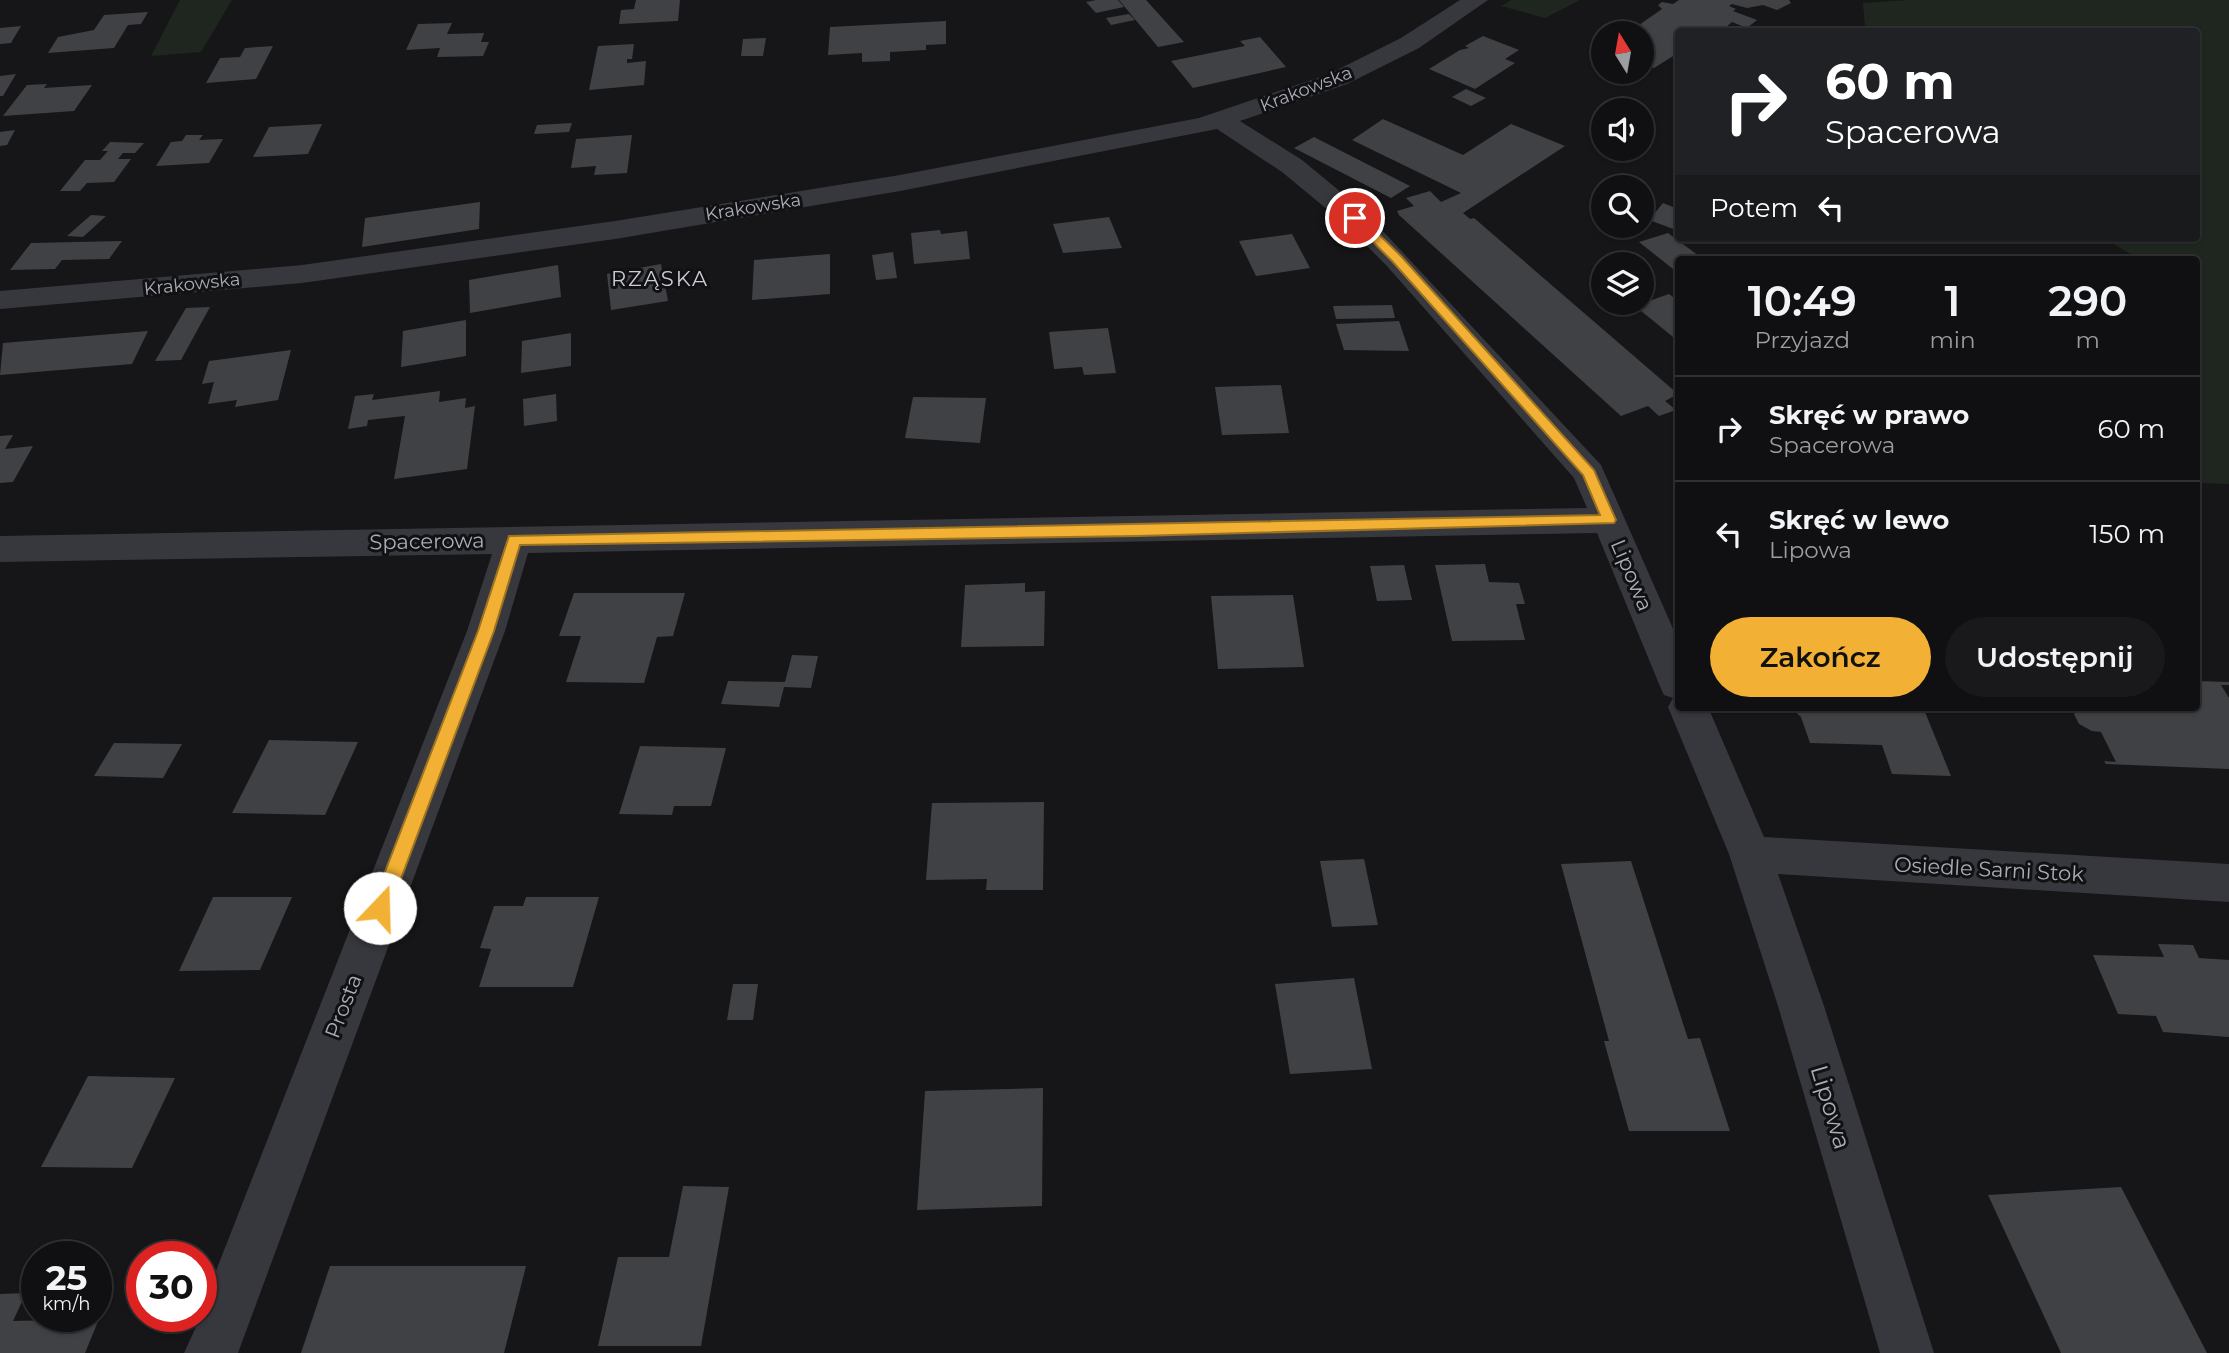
<!DOCTYPE html>
<html lang="pl">
<meta charset="utf-8">
<style>
body{margin:0;font-family:Montserrat,sans-serif;background:#19191b;color:#f1f3f6;height:100vh;display:flex;flex-direction:column;font-size:26px;white-space:nowrap}
*{box-sizing:border-box;margin:0}
p{font-size:23px;color:#9c9d9f}
.icon{flex:none;width:38px;height:38px;fill:none;stroke:currentColor;stroke-width:2;stroke-linecap:round;stroke-linejoin:round}
.map{position:relative;flex:1;overflow:hidden}
.details{position:absolute;left:1675px;top:256px;width:525px;height:455px;display:flex;flex-direction:column;background:#101012;border-radius:7px;box-shadow:0 2px 5px #0004,0 0 0 2px #303032}
.details>*{flex:none}
.top-card{position:absolute;left:1675px;top:28px;width:525px;height:214px;border-radius:7px;box-shadow:0 2px 5px #0004,0 0 0 2px #303032;background:#202124;color:#fff;overflow:hidden}
.needle{width:46px;rotate:349deg}
.controls{position:absolute;left:1591px;top:21px;display:grid;gap:14px}
.controls a{display:grid;place-items:center;width:63px;height:63px;border-radius:50%;background:#101012;box-shadow:0 2px 5px #0004,0 0 0 2px #303032;font-size:35px}
.speed{position:absolute;left:21px;top:1241px;display:flex;gap:14px;font-size:35px;font-weight:700;text-align:center}
.speed>*{display:grid;place-content:center;width:91px;height:91px;border-radius:50%;background:#101012;box-shadow:0 2px 5px #0004,0 0 0 2px #303032;line-height:1}
.speed small{font-size:18px;font-weight:400}
.speed .limit{border:10px solid #d22;background:#fff;color:#111}
.pin{position:absolute;display:grid;place-items:center;width:60px;height:60px;color:#fff;margin:-30px;border:4px solid #fff;border-radius:50%;box-shadow:0 2px 7px #0007}
.me{position:absolute;width:77px;margin:-38px;rotate:21deg;stroke-linejoin:round;filter:drop-shadow(0 0 5px #0008)}
.turn{display:flex;align-items:center;gap:24px;height:147px;padding:0 35px;font-size:32px}
.turn .icon{width:91px;height:91px;stroke-width:2.5}
.turn b{display:block;font-size:49px;line-height:60px}
.then{display:flex;align-items:center;height:66px;padding:0 35px;background:#0003;gap:14px;font-size:26px}
.eta{display:flex;justify-content:space-evenly;align-items:center;height:119px;text-align:center}
.eta b{font-size:42px;font-weight:600;line-height:49px}
.primary-button{display:flex;gap:14px;margin-top:auto;padding:14px 35px}
.primary-button a{flex:1;height:80px;border-radius:42px;background:#f2b134;color:#111;font-size:28px;font-weight:600;line-height:80px;text-align:center}
.primary-button a+a{background:#19191b;color:#f1f3f6}
ul{padding:0;list-style:none}
li{display:flex;align-items:center;gap:21px;height:105px;padding:0 35px;border-top:2px solid #303032}
li div{flex:1}
li b{display:block;font-size:26px}
li em{font-style:normal}
.map>svg:first-child{display:block}
.green{fill:#1e261f}
.building{fill:#404145}
.lines{fill:none;stroke-linecap:round;stroke-linejoin:round}
.minor{fill:#37383d;fill-rule:evenodd}
.route{fill:#f2b134;stroke:#9d7322;stroke-width:2}
.labels{text-anchor:middle;dominant-baseline:central;stroke-width:6;stroke-linejoin:round;paint-order:stroke}
.far-street-label{font-size:18px;fill:#a8adb8;stroke:#111113}
.far-quarter-label{font-size:21px;letter-spacing:2px;fill:#c9ccd4;stroke:#111113}
.street-label{font-size:21px;fill:#a8adb8;stroke:#111113}
.near-street-label{font-size:24px;fill:#a8adb8;stroke:#111113}
</style>
<div class="map">
<svg width="2229" height="1353" viewBox="0 0 2229 1353">
<rect width="100%" height="100%" fill="#161618"/>
<g class="green">
<polygon points="180,0 232,0 201,52 151,56"/>
<polygon points="1511,0 1580,0 1545,18 1501,6"/>
<polygon points="1908,0 2229,0 2229,484 2196,483 2196,259 2139,259 2103,238 2196,238 2196,32 1875,32 1865,28 1863,3"/>
</g>
<g class="building">
<polygon points="636,0 680,0 678,21 619,24 621,10 634,9"/>
<polygon points="1096,0 1118,0 1124,7 1096,13 1086,2"/>
<polygon points="1119,0 1146,0 1184,42 1158,47"/>
<polygon points="1679,0 1789,0 1791,3 1777,10 1763,5 1747,8 1732,4 1729,6 1736,9 1733,11 1757,20 1747,28 1732,22 1720,32 1678,32 1678,53 1654,68 1642,64 1642,33 1615,33 1631,22 1639,25 1662,9 1658,5 1662,2 1673,4"/>
<polygon points="148,12 141,24 128,25 114,48 48,53 58,37 94,30 104,15"/>
<polygon points="1129,14 1135,20 1111,25 1106,18"/>
<polygon points="946,21 946,44 926,45 926,50 890,52 890,61 862,62 862,53 828,55 830,27"/>
<polygon points="452,23 447,34 484,33 481,42 489,42 483,56 437,57 440,48 406,50 418,24"/>
<polygon points="21,26 11,43 0,44 0,28"/>
<polygon points="1483,36 1519,50 1505,59 1515,63 1475,89 1429,69 1460,50 1469,48 1465,46"/>
<polygon points="1260,37 1286,67 1193,88 1171,61 1245,46 1240,41"/>
<polygon points="766,38 763,56 741,56 743,39"/>
<polygon points="634,44 632,59 627,59 627,63 646,61 644,85 589,90 598,46"/>
<polygon points="273,46 256,79 206,83 220,58 240,57 245,48"/>
<polygon points="16,74 3,96 0,96 0,76"/>
<polygon points="47,84 44,88 92,85 74,111 3,116 27,85"/>
<polygon points="1466,89 1486,98 1471,106 1452,97"/>
<polygon points="1383,119 1463,155 1511,124 1565,146 1463,213 1470,219 1474,218 1678,394 1665,401 1676,410 1659,416 1648,406 1621,416 1399,215 1397,211 1414,206 1406,198 1430,191 1441,202 1461,193 1352,140"/>
<polygon points="572,123 569,132 534,134 537,125"/>
<polygon points="322,124 308,154 253,157 269,127"/>
<polygon points="15,130 7,145 0,146 0,132"/>
<polygon points="186,135 203,135 199,140 223,139 209,163 156,166 171,142 182,141"/>
<polygon points="632,135 627,173 594,175 596,166 571,168 576,139"/>
<polygon points="1314,137 1410,186 1391,198 1294,148"/>
<polygon points="110,142 144,143 135,153 123,153 118,159 131,159 114,182 87,183 80,191 60,191 85,160 100,160 108,151 102,151"/>
<polygon points="480,202 479,229 362,247 365,218"/>
<polygon points="1663,203 1678,209 1676,230 1649,220"/>
<polygon points="91,215 106,216 83,237 67,236"/>
<polygon points="1109,217 1122,248 1063,253 1053,224"/>
<polygon points="940,230 941,234 967,231 970,259 914,264 911,233"/>
<polygon points="1668,233 1703,259 1678,259 1678,273 1639,242"/>
<polygon points="1292,234 1310,268 1256,276 1239,241"/>
<polygon points="122,241 109,259 62,260 55,269 10,270 31,243"/>
<polygon points="893,252 897,278 876,280 872,255"/>
<polygon points="830,254 830,294 752,300 754,260"/>
<polygon points="661,264 668,301 611,310 607,274"/>
<polygon points="558,265 561,297 470,313 469,280"/>
<polygon points="1669,294 1678,301 1678,341 1635,306"/>
<polygon points="1392,305 1395,318 1336,319 1333,306"/>
<polygon points="210,307 181,360 155,361 186,308"/>
<polygon points="466,320 466,356 401,367 403,331"/>
<polygon points="1399,321 1409,351 1344,350 1336,324"/>
<polygon points="1108,328 1116,373 1084,375 1082,367 1054,369 1049,332"/>
<polygon points="148,331 132,364 0,375 3,343"/>
<polygon points="571,333 571,366 521,373 522,341"/>
<polygon points="291,350 278,400 235,407 237,400 208,404 214,382 202,384 209,361"/>
<polygon points="1281,385 1289,433 1222,435 1215,387"/>
<polygon points="440,391 439,402 466,398 465,408 475,406 467,469 394,479 405,416 368,420 367,426 348,429 355,396 374,394 372,400"/>
<polygon points="556,394 557,421 524,426 523,399"/>
<polygon points="913,397 986,398 980,443 905,438"/>
<polygon points="13,435 5,449 33,446 13,482 0,483 0,436"/>
<polygon points="1485,564 1489,582 1519,583 1525,604 1516,604 1525,640 1452,641 1435,565"/>
<polygon points="1404,565 1412,600 1377,601 1370,566"/>
<polygon points="1025,583 1025,592 1045,591 1044,646 961,647 965,585"/>
<polygon points="574,593 685,593 673,636 657,637 644,683 566,682 581,636 559,636"/>
<polygon points="1293,595 1304,667 1218,669 1211,596"/>
<polygon points="792,655 818,656 811,688 784,687 779,707 721,704 728,681 785,682"/>
<polygon points="2196,681 2229,682 2229,685 2221,685 2229,698 2229,769 2106,764 2104,761 2116,762 2101,732 2092,731 2079,724 2074,714 2079,707 2196,707"/>
<polygon points="1790,707 1902,707 1904,712 1925,712 1951,776 1892,774 1882,745 1810,743 1801,717"/>
<polygon points="269,740 358,742 325,815 232,813"/>
<polygon points="114,743 182,744 163,778 94,776"/>
<polygon points="640,746 726,748 711,806 674,806 672,815 619,814"/>
<polygon points="1044,802 1043,890 986,890 987,879 926,880 932,803"/>
<polygon points="1364,859 1378,925 1332,927 1320,861"/>
<polygon points="1631,861 1688,1039 1700,1038 1730,1131 1629,1131 1604,1041 1609,1041 1561,864"/>
<polygon points="213,897 292,897 260,970 179,971"/>
<polygon points="526,897 599,897 573,987 479,987 491,949 480,948 494,906 523,906"/>
<polygon points="2158,944 2193,945 2199,958 2229,960 2229,1037 2163,1032 2156,1016 2118,1014 2093,955 2164,957"/>
<polygon points="1354,978 1372,1069 1290,1074 1275,984"/>
<polygon points="733,984 758,984 753,1020 727,1020"/>
<polygon points="88,1076 175,1078 132,1168 41,1167"/>
<polygon points="1043,1088 1042,1206 917,1210 925,1091"/>
<polygon points="683,1186 729,1187 701,1346 598,1346 618,1257 669,1257"/>
<polygon points="2121,1187 2207,1353 2061,1353 1988,1195"/>
<polygon points="330,1266 526,1266 504,1353 301,1353"/>
<polygon points="26,1293 13,1321 99,1319 85,1353 0,1353 0,1294"/>
</g>
<g class="lines">
<polygon class="minor" points="1460,0 1488,0 1419,48 1347,84 1240,121 1302,160 1365,212 1601,465 1678,640 1678,707 1708,707 1764,837 2229,864 2229,902 1778,874 1824,1006 1934,1353 1880,1353 1778,1006 1729,854 1668,707 1673,698 1664,695 1659,684 1597,533 528,553 505,631 238,1353 184,1353 201,1316 201,1309 467,631 492,554 0,562 0,536 1587,508 1574,478 1386,265 1345,224 1282,172 1217,129 900,191 615,239 302,283 0,309 0,291 302,265 615,221 900,175 1199,118 1329,74 1401,38"/>
</g>
<polygon class="route" points="1351,215 1359,215 1401,256 1594,470 1616,520 1614,523 1137,536 520,545 494,631 390,908 387,914 374,914 371,908 478,631 509,536 1600,515 1583,475 1392,261 1351,220"/>
<g class="labels">
<g class="far-street-label">
<text transform="translate(1306 89) rotate(-21)">Krakowska</text>
<text transform="translate(753 207) rotate(-9)">Krakowska</text>
<text transform="translate(192 284) rotate(-6)">Krakowska</text>
</g>
<g class="far-quarter-label">
<text x="660" y="278">RZĄSKA</text>
</g>
<g class="street-label">
<text transform="translate(427 541) rotate(-1)">Spacerowa</text>
<text transform="translate(1632 575) rotate(67)">Lipowa</text>
<text transform="translate(1989 869) rotate(3)">Osiedle Sarni Stok</text>
<text transform="translate(343 1006) rotate(-69)">Prosta</text>
</g>
<g class="near-street-label">
<text transform="translate(1831 1107) rotate(73)">Lipowa</text>
</g>
</g>
</svg>
<div class="controls">
<a><svg class="needle" viewBox="-14 -14 28 28"><path d="M0-13l5 13h-10z" fill="#e53935"/><path d="M0 13l5-13h-10z" fill="#9c9d9f"/></svg></a>
<a><svg class="icon" aria-label="sound" viewBox="0 0 24 24"><path d="M4 9h4l5-4v14l-5-4H4zM17 9q2 3 0 6"/></svg></a>
<a><svg class="icon" aria-label="search" viewBox="0 0 24 24"><circle cx="10" cy="10" r="6"/><path d="M15 15l6 6"/></svg></a>
<a><svg class="icon" aria-label="layers" viewBox="0 0 24 24"><path d="M12 4l9 5-9 5-9-5zM3 14l9 5 9-5"/></svg></a>
</div>
<div class="speed"><div>25<small>km/h</small></div><div class="limit">30</div></div>
<div class="pin" style="left:1355px;top:218px;background:#d93025"><svg class="icon" aria-label="arrive" viewBox="0 0 24 24"><path d="M6 21V4h12l-3 4 3 4H6"/></svg></div>
<svg class="me" style="left:380px;top:908px" viewBox="-20 -20 40 40"><circle r="19" fill="#fff"/><path d="M0-13L10 11 0 6-10 11z" fill="#f2b134"/></svg>
<div class="top-card">
<div class="turn"><svg class="icon" aria-label="right" viewBox="0 0 24 24"><path d="M7 20v-9h11M14 6l5 5-5 5"/></svg><div><b>60 m</b>Spacerowa</div></div>
<div class="then">Potem<svg class="icon" aria-label="left" viewBox="0 0 24 24"><path d="M17 20v-9H6M10 6l-5 5 5 5"/></svg></div>
</div>
<section class="details">
<div class="eta">
<div><b>10:49</b><p>Przyjazd</p></div>
<div><b>1</b><p>min</p></div>
<div><b>290</b><p>m</p></div>
</div>
<ul>
<li><svg class="icon" aria-label="right" viewBox="0 0 24 24"><path d="M7 20v-9h11M14 6l5 5-5 5"/></svg><div><b>Skręć w prawo</b><p>Spacerowa</p></div><em>60 m</em></li>
<li><svg class="icon" aria-label="left" viewBox="0 0 24 24"><path d="M17 20v-9H6M10 6l-5 5 5 5"/></svg><div><b>Skręć w lewo</b><p>Lipowa</p></div><em>150 m</em></li>
</ul>
<div class="primary-button"><a>Zakończ</a><a>Udostępnij</a></div>
</section>
</div>
